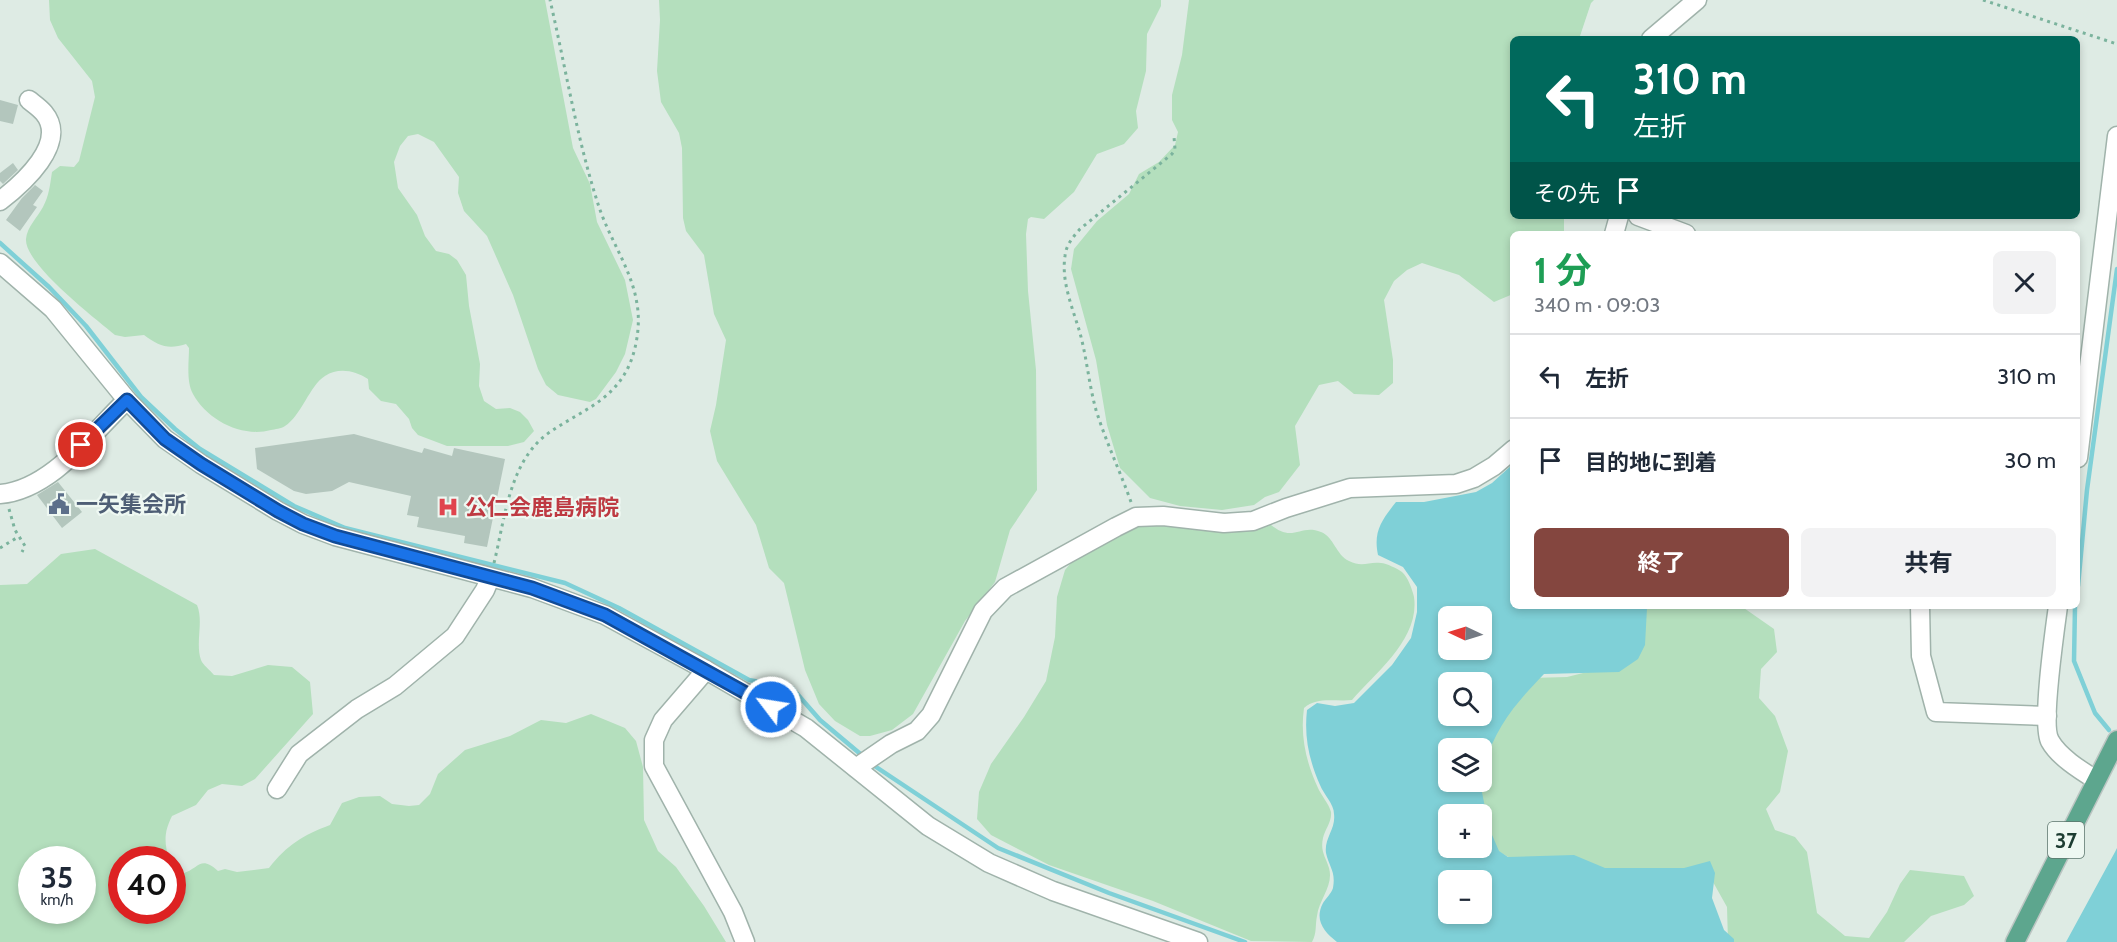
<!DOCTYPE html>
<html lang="ja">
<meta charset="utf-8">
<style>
body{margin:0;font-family:Cabin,"Noto Sans JP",sans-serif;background:#f2f2f3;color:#1f2937;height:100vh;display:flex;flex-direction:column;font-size:22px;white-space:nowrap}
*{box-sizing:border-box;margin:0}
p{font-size:20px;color:#747a83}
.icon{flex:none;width:33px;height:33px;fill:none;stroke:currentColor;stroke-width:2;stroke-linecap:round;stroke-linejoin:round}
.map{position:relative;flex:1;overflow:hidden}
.sheet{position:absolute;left:1510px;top:231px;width:570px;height:378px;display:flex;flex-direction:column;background:#fff;border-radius:9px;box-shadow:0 3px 9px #0003}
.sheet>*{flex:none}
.banner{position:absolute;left:1510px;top:36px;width:570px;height:183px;border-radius:9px;box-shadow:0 3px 9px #0003;background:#00695c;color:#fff;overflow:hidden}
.needle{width:39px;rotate:274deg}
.controls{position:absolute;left:1438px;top:606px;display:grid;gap:12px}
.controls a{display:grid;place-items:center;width:54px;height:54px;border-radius:9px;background:#fff;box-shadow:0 3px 9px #0003;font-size:30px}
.speed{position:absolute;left:18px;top:846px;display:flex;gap:12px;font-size:30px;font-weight:700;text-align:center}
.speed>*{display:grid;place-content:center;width:78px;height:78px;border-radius:50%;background:#fff;box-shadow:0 3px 9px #0003;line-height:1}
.speed small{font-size:15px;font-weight:400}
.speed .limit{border:9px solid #d22;background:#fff;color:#111}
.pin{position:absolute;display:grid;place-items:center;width:51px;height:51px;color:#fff;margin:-26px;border:3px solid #fff;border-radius:50%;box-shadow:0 2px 6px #0007}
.me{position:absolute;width:66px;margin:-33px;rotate:301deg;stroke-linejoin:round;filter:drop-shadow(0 0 4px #0008)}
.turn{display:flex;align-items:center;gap:21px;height:126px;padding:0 24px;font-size:27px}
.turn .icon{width:78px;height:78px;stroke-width:2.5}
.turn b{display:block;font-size:42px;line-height:51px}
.then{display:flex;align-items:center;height:57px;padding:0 24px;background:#0003;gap:12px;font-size:22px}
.round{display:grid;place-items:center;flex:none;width:63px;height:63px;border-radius:9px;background:#f2f2f3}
.headline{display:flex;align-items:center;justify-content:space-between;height:102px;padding:0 24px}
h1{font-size:36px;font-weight:700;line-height:45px;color:#1e9e55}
.action{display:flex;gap:12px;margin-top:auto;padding:12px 24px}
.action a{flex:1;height:69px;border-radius:9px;background:#84463f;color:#fff;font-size:24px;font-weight:700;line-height:69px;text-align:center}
.action a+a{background:#f2f2f3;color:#1f2937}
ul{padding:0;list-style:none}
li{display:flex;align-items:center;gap:18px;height:84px;padding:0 24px;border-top:2px solid #e0e1e3}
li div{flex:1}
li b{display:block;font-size:22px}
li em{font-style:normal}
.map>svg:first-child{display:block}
.green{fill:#b4dfbd;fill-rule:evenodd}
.water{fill:#7fd0d7;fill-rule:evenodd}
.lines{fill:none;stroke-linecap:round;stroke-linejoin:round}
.stream{stroke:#7fd0d7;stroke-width:4.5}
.building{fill:#b3c6bd}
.minor-casing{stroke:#a0b3ab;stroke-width:21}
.major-casing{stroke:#bbc5c2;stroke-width:21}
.path{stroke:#7bb39d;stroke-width:3;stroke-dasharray:3 4.5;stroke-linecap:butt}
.minor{stroke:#fff;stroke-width:18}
.major{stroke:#5da68e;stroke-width:18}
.route-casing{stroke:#114b97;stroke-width:15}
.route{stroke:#1a73e8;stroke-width:10}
.labels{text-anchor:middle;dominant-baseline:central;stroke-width:4.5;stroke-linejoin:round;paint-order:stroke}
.shield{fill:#eef8f2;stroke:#5c756c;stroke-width:1.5}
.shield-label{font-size:21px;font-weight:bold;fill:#1d3d32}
.service-label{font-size:22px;font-weight:bold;fill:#4e5e75;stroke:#eef8f2;text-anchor:start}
.health-label{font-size:22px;font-weight:bold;fill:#be3a42;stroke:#eef8f2;text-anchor:start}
</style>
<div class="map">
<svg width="2117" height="942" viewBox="0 0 2117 942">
<rect width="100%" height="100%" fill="#deebe4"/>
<g class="green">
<path d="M 49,0 L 545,0 L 573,148 L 590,184 L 597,222 L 625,280 L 633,320 L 625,354 L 616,372 L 596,399 L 590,402 L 558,395 L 546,385 L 538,369 L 513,295 L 487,236 L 464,211 L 458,193 L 459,177 L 434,142 L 418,134 L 408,136 L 400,146 L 394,162 L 398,188 L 417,215 L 425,236 L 436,251 L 449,254 L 457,260 L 466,275 L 469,306 L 480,364 L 479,386 L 484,401 L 496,409 L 510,408 L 520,412 L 528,420 L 534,431 L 524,442 L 508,446 L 447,446 L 418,435 L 412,428 L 409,419 L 396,404 L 381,401 L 369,389 L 368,379 C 355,371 339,367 325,376 C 310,385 301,416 285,426 C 281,429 275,429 271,430 C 242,438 207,420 193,394 C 186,381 189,362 189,348 L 186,344 C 168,350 159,346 144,335 L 125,337 L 115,335 C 96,319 24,264 26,239 C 27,227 37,218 43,207 C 49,196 50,185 52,172 L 60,166 L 74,167 L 79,161 L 95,97 L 92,81 L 58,38 L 50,20 Z"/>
<polygon points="659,0 1161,0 1161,6 1147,34 1146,71 1136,111 1138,128 1124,144 1097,154 1074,192 1044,219 1031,217 1028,219 1026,234 1028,291 1036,370 1037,490 1010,530 995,582 965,621 913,714 892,730 870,736 860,736 835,721 819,704 805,670 784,583 769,568 756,525 717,461 710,431 716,405 726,340 714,314 704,255 686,231 683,218 682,148 679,133 661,102 657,71 660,20"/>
<polygon points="1189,0 1594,0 1591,3 1579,39 1514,39 1514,216 1564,216 1564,234 1514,234 1513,294 1494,302 1459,275 1422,263 1407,270 1394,281 1384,300 1393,360 1393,383 1379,395 1354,394 1338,381 1319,385 1295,426 1300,465 1279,492 1265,497 1254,505 1222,510 1180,506 1150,498 1120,468 1107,425 1096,360 1071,269 1074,249 1097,221 1129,194 1139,174 1159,162 1175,145 1178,132 1172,120 1172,95 1182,55"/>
<path d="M 1151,522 L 1231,532 L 1251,530 L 1270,524 C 1293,544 1300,523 1321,532 C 1334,537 1336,555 1349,561 C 1363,568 1369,561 1381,563 C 1386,563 1398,569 1402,572 C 1408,577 1412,589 1414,597 C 1420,639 1376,672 1352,700 C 1335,702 1317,696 1304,708 C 1300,736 1306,762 1318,788 C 1321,795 1329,804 1331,812 C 1332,822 1325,829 1323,838 C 1320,852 1326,857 1329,868 C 1334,886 1319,899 1317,916 C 1315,926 1317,933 1312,942 L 1251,941 L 1153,901 L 1049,865 L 991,835 L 977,819 L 979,792 L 991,764 L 1024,717 L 1046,681 L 1055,637 L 1057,597 L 1065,570 L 1075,558 L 1132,527 Z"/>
<path d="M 95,549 L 197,605 C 204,622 195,642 201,660 C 203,665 210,670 214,675 L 232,676 L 268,665 L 292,667 L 310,682 L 313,714 L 255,779 L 242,786 L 222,784 L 208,790 L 196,805 L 172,816 C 164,832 164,842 169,859 L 122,860 L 122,910 L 172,910 L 173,868 L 182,874 C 200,868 200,855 218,871 L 225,869 L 237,872 L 269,868 C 287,845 303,835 330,825 L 342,803 L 359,797 L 380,796 L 392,804 L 409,806 L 419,805 L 430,794 L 438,774 L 465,750 L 510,736 L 541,720 L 566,723 L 591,714 L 625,728 L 636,741 L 643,767 L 644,820 L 658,851 L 676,867 L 704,906 L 726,942 L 0,942 L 0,585 L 27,584 L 61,554 ZM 32,860 L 82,860 L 82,910 L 32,910 Z"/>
<polygon points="1638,606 1741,606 1774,629 1777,652 1761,669 1759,698 1775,716 1788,751 1780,792 1766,809 1775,830 1795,837 1807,852 1817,913 1845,936 1869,938 1887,912 1900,884 1910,870 1964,876 1974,896 1964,905 1931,916 1904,942 1728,942 1727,907 1708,873 1523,865 1492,848 1482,814 1476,782 1482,782 1482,756 1486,744 1531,678 1567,677 1607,667"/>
</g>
<g class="water">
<path d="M 1513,464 L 1514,606 L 1645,606 L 1647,608 L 1645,645 L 1638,659 L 1619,672 L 1544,674 C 1514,705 1492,731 1482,775 L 1482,748 L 1449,748 L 1449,782 L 1480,782 L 1489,828 L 1499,851 L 1508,857 L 1574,855 L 1605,868 L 1684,868 L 1710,861 L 1715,873 L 1712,898 L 1724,930 L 1734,939 L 1734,942 L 1337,942 C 1324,932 1314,920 1323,903 C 1326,898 1331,894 1333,888 C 1336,871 1329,867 1326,853 C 1324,838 1336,829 1334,814 C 1334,804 1324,795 1320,785 C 1309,760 1304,737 1307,710 L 1317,703 L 1335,706 L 1354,703 L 1392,665 L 1411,638 L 1417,612 L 1417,587 L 1403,567 L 1378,555 C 1373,531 1382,520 1396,502 L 1424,502 L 1476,492 L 1492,483 ZM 1449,616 L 1482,616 L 1482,650 L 1449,650 ZM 1449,682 L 1482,682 L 1482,716 L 1449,716 ZM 1449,814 L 1482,814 L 1482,848 L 1449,848 ZM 1449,880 L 1482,880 L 1482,914 L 1449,914 Z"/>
<polygon points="2117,848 2117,942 2066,942 2115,852"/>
</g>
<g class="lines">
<g class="stream">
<polyline points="0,243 49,287 86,326 141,397 175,429 200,449 294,506 345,528 565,583 619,608 749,680 792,688 820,720 864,757"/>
<polyline points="2078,586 2087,490 2117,269"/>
<polyline points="2075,606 2074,661 2095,713 2109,730"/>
<polyline points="870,763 998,848 1109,893 1245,942"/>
</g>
</g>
<g class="building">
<polygon points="0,100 18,105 13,124 0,121"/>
<polygon points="13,163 18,170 3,184 0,181 0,173"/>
<polygon points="35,185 43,191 33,205 37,207 20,231 6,220 22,198"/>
<polygon points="354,434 422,453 424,448 452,456 454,448 505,459 487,547 464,543 465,536 417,527 419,517 407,515 411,496 349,482 332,491 306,494 294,491 257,469 255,448"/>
<polygon points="58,482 82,512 62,528 37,495"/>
</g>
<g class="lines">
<defs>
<g id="minor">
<polyline points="1651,39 1697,0"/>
<path d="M 0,201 C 22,184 69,143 44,113 C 40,108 34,104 29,100"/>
<polyline points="1638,216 1686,234"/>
<polyline points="1614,234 1619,216"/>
<polyline points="0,263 53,309 127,400 165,439 201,464 278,511 303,524 335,536 532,588 605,615 706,670 806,728 928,826 989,863 1053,891 1198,942"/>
<polyline points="2078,458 2117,136"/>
<path d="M 0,494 C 51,490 92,433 127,400"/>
<polyline points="1920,606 1921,656 1936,712 2047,716"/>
<path d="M 2058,606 C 2055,628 2041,726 2050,741 C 2059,757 2080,770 2096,780"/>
<polyline points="706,670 663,720 654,740 654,766 733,912 745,942"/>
<polyline points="856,768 891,744 917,731 931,715 983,611 1005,588 1116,527 1136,517 1163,516 1224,523 1253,521 1286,508 1350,488 1456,484 1474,478 1494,466 1514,449"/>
<polyline points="277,789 299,754 357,709 395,686 455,636 485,590 490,578"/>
</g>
<polyline id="major" points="2015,942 2117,740"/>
</defs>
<use href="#minor" class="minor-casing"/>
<use href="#major" class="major-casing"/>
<g class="path">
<polyline points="1983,0 2117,44"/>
<path d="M 1131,502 C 1120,471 1106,442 1096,410 C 1089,385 1087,359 1080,333 C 1073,309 1061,282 1065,256 C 1066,245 1073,237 1080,229 L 1172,154 L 1175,149 L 1174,137"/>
<polyline points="9,509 15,530 25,546 22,552"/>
<polyline points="0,548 18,537"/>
<path d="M 494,563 C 505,519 509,460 550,432 C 576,414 607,403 624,375 C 636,356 641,326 637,304 C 632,270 610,240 599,207 C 577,140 566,69 550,0"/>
</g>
<use href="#minor" class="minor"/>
<use href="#major" class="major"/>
</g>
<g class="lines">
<defs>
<polyline id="route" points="81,445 127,400 165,439 201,464 278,511 303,524 335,536 532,588 605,615 771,707"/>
</defs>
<use href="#route" class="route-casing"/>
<use href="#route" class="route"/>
</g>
<defs>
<symbol id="civic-bare" viewBox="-9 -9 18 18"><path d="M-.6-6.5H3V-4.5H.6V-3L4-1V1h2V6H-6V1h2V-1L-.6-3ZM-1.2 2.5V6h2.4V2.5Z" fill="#5c6f8a" stroke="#eef8f2" stroke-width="2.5" paint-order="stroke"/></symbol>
<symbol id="hospital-bare" viewBox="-9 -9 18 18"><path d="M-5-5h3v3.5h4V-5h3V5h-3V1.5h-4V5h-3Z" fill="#e0444e" stroke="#eef8f2" stroke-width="2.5" paint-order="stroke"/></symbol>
</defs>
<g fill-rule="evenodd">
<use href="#civic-bare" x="44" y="489" width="30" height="30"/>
<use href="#hospital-bare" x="433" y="492" width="30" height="30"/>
</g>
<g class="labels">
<rect class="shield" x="2048" y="822" width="36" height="36" rx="4.5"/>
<g class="shield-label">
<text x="2066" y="840">37</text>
</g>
<g class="service-label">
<text x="76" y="504">一矢集会所</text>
</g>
<g class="health-label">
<text x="465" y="507">公仁会鹿島病院</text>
</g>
</g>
</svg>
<div class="controls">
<a><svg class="needle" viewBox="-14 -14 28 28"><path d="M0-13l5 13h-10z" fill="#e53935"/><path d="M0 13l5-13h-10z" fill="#747a83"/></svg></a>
<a><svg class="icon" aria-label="search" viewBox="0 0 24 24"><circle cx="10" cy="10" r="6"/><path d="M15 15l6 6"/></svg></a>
<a><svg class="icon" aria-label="layers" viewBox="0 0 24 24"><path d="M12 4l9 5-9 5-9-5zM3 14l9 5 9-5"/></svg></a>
<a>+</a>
<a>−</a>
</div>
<div class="speed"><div>35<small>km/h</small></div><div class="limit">40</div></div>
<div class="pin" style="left:81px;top:445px;background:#d93025"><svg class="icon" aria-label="arrive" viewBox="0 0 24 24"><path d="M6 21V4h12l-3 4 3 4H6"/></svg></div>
<svg class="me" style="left:771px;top:707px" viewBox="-20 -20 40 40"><circle r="17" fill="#1a73e8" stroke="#fff" stroke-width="3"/><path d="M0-11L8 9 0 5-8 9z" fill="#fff"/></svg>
<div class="banner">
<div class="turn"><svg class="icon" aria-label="left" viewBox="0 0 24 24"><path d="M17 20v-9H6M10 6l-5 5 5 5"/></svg><div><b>310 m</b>左折</div></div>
<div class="then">その先<svg class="icon" aria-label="arrive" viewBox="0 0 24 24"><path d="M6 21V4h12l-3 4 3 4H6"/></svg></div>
</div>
<section class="sheet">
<div class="headline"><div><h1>1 分</h1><p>340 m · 09:03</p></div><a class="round"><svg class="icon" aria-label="close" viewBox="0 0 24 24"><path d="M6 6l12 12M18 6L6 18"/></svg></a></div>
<ul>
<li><svg class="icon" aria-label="left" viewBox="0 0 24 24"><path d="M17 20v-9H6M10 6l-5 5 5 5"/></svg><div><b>左折</b></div><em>310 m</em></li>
<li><svg class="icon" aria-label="arrive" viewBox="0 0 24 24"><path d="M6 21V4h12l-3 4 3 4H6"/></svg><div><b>目的地に到着</b></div><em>30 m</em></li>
</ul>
<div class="action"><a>終了</a><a>共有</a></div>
</section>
</div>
